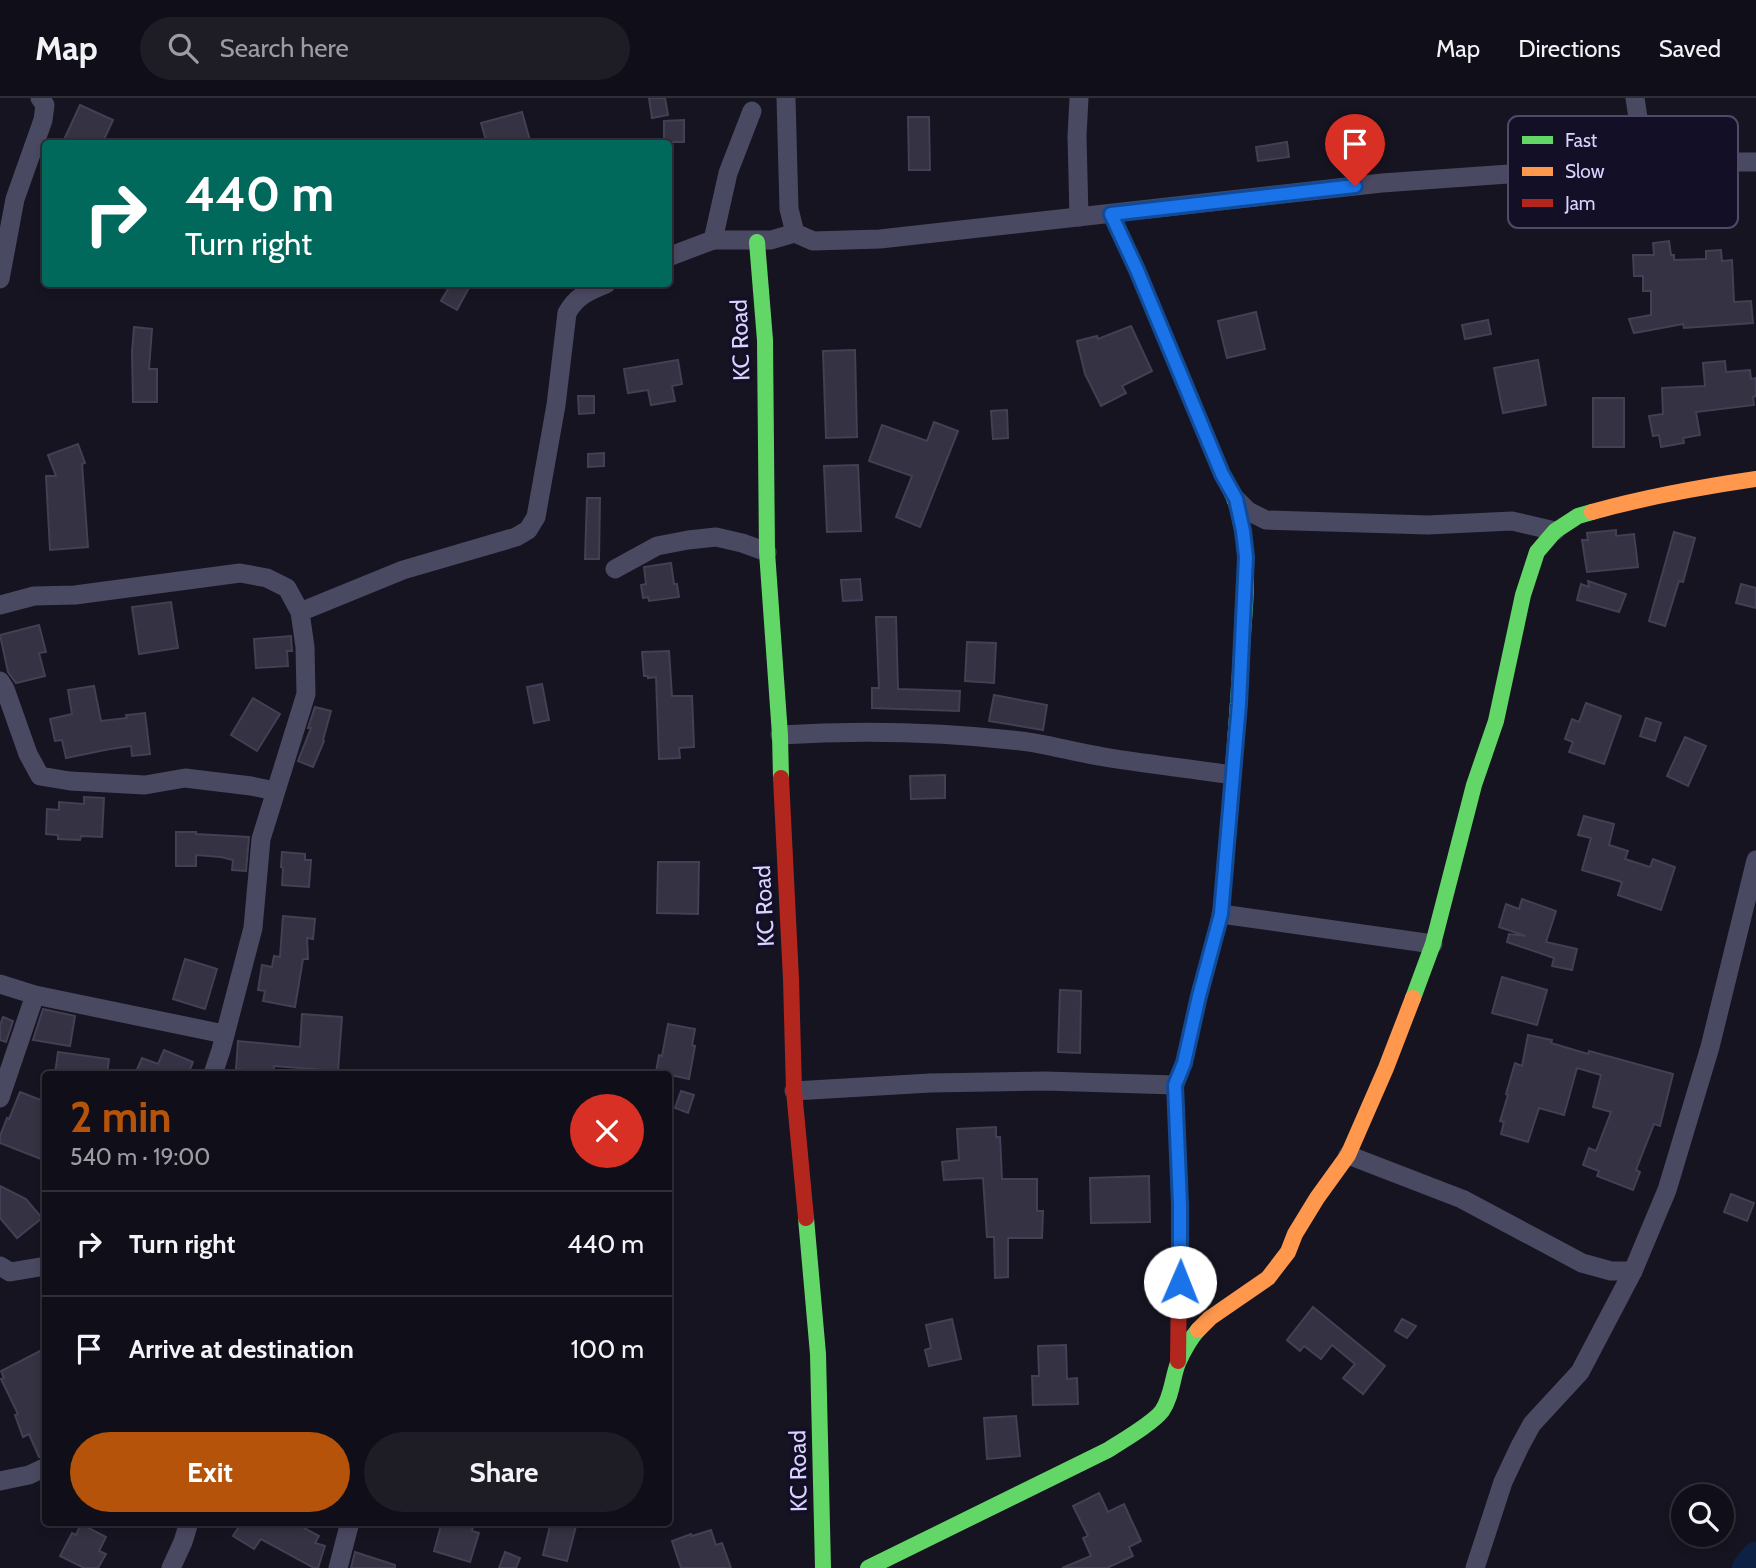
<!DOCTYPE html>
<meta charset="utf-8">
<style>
body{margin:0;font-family:Cabin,sans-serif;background:#1e1d26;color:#f1f3f6;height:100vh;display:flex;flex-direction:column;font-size:26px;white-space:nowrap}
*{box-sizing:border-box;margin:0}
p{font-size:23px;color:#9c9ca2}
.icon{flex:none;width:38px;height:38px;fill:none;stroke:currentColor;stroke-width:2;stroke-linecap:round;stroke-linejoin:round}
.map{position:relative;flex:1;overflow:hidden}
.sheet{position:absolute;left:42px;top:973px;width:630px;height:455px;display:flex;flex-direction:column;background:#100f19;border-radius:7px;box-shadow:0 4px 10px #0003,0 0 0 2px #302f38}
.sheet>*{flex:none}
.top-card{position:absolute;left:42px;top:42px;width:630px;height:147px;border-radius:7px;box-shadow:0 4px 10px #0003,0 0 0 2px #302f38;background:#00695c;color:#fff;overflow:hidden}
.fabs{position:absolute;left:1671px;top:1386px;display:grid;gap:14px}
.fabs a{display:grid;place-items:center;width:63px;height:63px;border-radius:50%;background:#100f19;box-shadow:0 4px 10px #0003,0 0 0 2px #302f38;font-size:35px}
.pin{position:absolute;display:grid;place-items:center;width:60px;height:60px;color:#fff;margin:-72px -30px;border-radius:50% 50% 50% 0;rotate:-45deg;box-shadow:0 0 7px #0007}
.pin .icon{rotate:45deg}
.me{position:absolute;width:77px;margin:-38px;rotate:1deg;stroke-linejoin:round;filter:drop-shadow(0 0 5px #0008)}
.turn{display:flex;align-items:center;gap:24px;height:147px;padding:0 28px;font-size:32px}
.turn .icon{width:91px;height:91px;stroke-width:2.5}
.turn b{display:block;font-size:49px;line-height:60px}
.round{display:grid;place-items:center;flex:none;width:74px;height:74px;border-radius:37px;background:#1e1d26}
.overview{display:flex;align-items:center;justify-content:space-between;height:119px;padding:0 28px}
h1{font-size:42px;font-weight:700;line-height:52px;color:#b45309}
.action{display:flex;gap:14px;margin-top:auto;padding:14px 28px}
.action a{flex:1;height:80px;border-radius:42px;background:#b45309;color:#fff;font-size:28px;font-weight:700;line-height:80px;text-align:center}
.action a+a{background:#1e1d26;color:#f1f3f6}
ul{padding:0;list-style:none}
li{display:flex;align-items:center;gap:21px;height:105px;padding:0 28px;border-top:2px solid #302f38}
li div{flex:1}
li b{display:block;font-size:26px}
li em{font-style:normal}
header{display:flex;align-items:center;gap:42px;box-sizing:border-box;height:98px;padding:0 35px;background:#100f19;border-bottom:2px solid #302f38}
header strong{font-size:33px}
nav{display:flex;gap:38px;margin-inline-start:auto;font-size:24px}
.search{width:490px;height:63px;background:#1e1d26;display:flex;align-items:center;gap:18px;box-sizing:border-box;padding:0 24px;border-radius:38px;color:#9c9ca2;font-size:26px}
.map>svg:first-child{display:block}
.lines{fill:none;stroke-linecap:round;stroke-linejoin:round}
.river{stroke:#0d2144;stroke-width:30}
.building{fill:#343243;stroke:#433f54;stroke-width:2}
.street{stroke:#4a4962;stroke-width:19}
.fast{stroke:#63d668;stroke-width:16}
.slow{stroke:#ff974d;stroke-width:16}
.jam{stroke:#b3261e;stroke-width:16}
.route-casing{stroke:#114b97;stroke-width:18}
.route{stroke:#1a73e8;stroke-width:12}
.labels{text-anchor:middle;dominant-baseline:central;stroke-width:7;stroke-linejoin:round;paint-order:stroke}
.street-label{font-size:23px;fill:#d9d4ff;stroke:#130f26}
.key{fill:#130f26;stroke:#4e4a67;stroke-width:2}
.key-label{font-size:19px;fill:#d9d4ff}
</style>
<header>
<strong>Map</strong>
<div class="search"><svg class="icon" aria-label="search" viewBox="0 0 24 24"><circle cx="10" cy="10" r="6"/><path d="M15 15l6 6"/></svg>Search here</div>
<nav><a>Map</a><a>Directions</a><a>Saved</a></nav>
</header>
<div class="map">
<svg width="1756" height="1470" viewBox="0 0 1756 1470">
<rect width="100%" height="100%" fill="#161421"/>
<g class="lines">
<polyline class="river" points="1747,1470 1756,1459"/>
</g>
<g class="building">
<polygon points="649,0 665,0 668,17 652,20"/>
<polygon points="80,7 113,22 102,46 62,46"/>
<polygon points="522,14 531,46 487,46 481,25"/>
<polygon points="908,19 929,19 930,72 909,72"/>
<polygon points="684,22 684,44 664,44 664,23"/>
<polygon points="1287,44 1289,59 1258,63 1256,49"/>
<polygon points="1669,143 1671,157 1674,157 1674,162 1706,161 1706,153 1721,152 1722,163 1732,162 1734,204 1751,203 1753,225 1684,230 1683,226 1634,235 1629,221 1651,217 1651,193 1643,193 1643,178 1634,178 1633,157 1654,157 1653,145"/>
<polygon points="451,186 471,186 457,212 441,203"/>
<polygon points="1256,214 1265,251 1227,260 1218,223"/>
<polygon points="1488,222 1491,236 1465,241 1462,227"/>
<polygon points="1131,228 1152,273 1122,288 1126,295 1101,308 1085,276 1077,243 1097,238 1098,241"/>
<polygon points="134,229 152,231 149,271 157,271 157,304 133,304 132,254"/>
<polygon points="855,252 857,339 826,340 823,253"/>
<polygon points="678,262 682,286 672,288 675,303 651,307 648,292 628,295 624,271"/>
<polygon points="1538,262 1546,307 1503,315 1494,270"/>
<polygon points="1725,263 1726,274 1750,272 1751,281 1756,280 1756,298 1753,299 1754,307 1696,314 1700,337 1683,340 1684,345 1661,349 1659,337 1653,338 1649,318 1663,316 1662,290 1705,288 1703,265"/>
<polygon points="578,298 594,298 594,315 579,316"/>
<rect x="1593" y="300" width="31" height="49"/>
<polygon points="1007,312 1008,340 993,341 991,313"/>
<polygon points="934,324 958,333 920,429 896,419 912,378 869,363 882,327 927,343"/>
<polygon points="78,346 85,365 82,366 88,449 50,452 46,378 56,378 48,357"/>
<polygon points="604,355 604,368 588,369 588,356"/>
<polygon points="858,367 861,433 827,434 824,368"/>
<polygon points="587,400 600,400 599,461 585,461"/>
<polygon points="1616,432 1616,438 1634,436 1638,469 1587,474 1582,442 1588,442 1587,435"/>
<polygon points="1674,434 1695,440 1683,484 1679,483 1665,528 1649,523"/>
<polygon points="671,465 674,486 677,486 679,499 649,503 648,499 643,500 641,487 646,486 644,469"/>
<polygon points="860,481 862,502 843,503 841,482"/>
<polygon points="1588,483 1626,496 1619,514 1577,502 1581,486 1589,489"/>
<polygon points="1741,486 1756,490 1756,510 1736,505"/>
<polygon points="171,504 178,550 139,556 132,509"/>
<polygon points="876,519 896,519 898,591 960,593 959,613 872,610 872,590 879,590"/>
<polygon points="39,527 46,554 39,555 45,578 16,585 8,574 0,537"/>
<polygon points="291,538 292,553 287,553 288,568 256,570 254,541"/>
<polygon points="967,544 996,545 994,585 965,583"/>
<polygon points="669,553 672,598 692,598 694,649 679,650 680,660 659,661 656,579 648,580 648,578 644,578 642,554"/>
<polygon points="542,586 549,622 534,625 527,589"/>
<polygon points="94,588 101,623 127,620 126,617 145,615 150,656 132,658 131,648 110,651 66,660 62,642 55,643 50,621 72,616 68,592"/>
<polygon points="994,597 1047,607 1043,632 989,623"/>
<polygon points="253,600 280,616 257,653 231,637"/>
<polygon points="1586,605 1621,618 1604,666 1569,654 1573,644 1565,641 1572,621 1579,624"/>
<polygon points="315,609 331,613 323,642 324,643 313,669 298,663 311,630 308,630"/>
<polygon points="1646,620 1661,625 1655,643 1640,638"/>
<polygon points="1685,639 1706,648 1688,688 1667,678"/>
<polygon points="945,677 945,700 911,701 910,678"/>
<polygon points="84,699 104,700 102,739 81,738 80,742 58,741 58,737 46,736 47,711 59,712 59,704 84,706"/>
<polygon points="1584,718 1614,726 1609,747 1628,753 1625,761 1650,769 1653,761 1675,769 1661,812 1618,797 1622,784 1582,772 1591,740 1578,737"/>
<polygon points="176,734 196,734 196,736 249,739 246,773 232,772 233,762 221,759 196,757 196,768 176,768"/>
<polygon points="282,754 305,756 305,762 311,762 309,789 282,787 283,770 281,769"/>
<polygon points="658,764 699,764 698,816 657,815"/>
<polygon points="1522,801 1556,813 1546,844 1577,851 1572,872 1552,868 1554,860 1507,844 1509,836 1526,838 1499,829 1506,806 1519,811"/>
<polygon points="283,818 315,821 313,841 307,840 308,861 303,861 295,909 263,903 265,893 258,892 262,867 272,869 274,858 280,859"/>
<polygon points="185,861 217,871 205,911 173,901"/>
<polygon points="1502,879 1547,892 1537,927 1492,915"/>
<polygon points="1060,892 1081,893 1080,955 1058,954"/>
<polygon points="43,911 75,918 70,948 33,942"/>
<polygon points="302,916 342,919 338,973 274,968 273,975 236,971 238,943 300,949"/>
<polygon points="3,919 13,923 6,944 0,942 0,927"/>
<polygon points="668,926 695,931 692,947 695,948 689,981 656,974 659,957 662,958"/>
<polygon points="1528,937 1552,942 1551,945 1588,956 1589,953 1673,976 1660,1028 1654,1026 1636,1072 1640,1074 1633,1092 1597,1078 1599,1073 1583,1067 1589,1050 1596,1053 1611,1014 1593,1009 1601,977 1577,970 1564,1017 1539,1010 1528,1044 1501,1036 1504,1024 1500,1023 1508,997 1506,996 1515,965 1522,968"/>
<polygon points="164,952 193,964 188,976 135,976 142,960 158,966"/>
<polygon points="58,954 109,961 107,976 55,976"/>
<polygon points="681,993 694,997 688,1015 675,1010"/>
<polygon points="20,994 46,1004 46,1063 0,1045 0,1038 7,1020 9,1021"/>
<polygon points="996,1029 996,1039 1000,1039 1002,1081 1037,1081 1037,1113 1043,1113 1042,1140 1008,1140 1008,1179 995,1180 994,1139 987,1139 983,1080 944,1082 942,1064 959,1062 957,1031"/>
<polygon points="1149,1078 1150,1124 1091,1125 1090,1080"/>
<polygon points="0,1088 26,1101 42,1120 17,1140 0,1120"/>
<polygon points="1731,1096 1754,1105 1747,1123 1724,1114"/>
<polygon points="1313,1209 1385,1268 1363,1296 1343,1280 1355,1266 1332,1247 1321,1261 1304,1248 1300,1253 1287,1242"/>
<polygon points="952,1221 961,1261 929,1268 925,1252 931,1250 926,1227"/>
<polygon points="1402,1221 1416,1228 1407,1240 1395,1233"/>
<polygon points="1066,1247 1067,1281 1077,1280 1078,1306 1033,1307 1032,1278 1039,1278 1038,1248"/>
<polygon points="46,1250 46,1357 39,1359 29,1336 23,1339 15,1317 18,1316 1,1281 4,1280 1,1273"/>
<polygon points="1016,1318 1020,1358 987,1361 984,1320"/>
<polygon points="1099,1395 1108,1414 1124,1406 1141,1443 1129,1449 1133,1458 1107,1470 1062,1470 1091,1458 1083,1440 1088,1438 1073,1408"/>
<polygon points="242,1424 293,1424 319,1438 315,1445 325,1448 318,1470 314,1470 261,1441 254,1451 233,1438"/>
<polygon points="442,1424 459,1429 461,1425 473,1429 472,1433 479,1435 470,1464 434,1453"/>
<polygon points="551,1424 577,1424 567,1463 543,1457"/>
<polygon points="81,1426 106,1439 99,1453 106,1456 98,1470 84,1470 60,1458 72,1435 76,1437"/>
<polygon points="711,1432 716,1447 722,1445 731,1470 681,1470 672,1443 691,1436 692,1438"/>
<polygon points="355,1454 395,1467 395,1470 351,1470"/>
<polygon points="505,1454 520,1460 516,1470 499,1470"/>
</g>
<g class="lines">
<g class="street">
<polyline points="786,0 789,111 795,135 813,143 880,141 1382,85 1678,64 1756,64"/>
<polyline points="1079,0 1077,38 1079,119"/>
<polyline points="1635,0 1645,66"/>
<polyline points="713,142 728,75 752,13"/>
<polyline points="668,159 713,142 771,142 795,135"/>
<polyline points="0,181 15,101 43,22 45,7 40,0"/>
<polyline points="1236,401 1248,413 1266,422 1428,427 1512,423 1555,433"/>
<polyline points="615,471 657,448 688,442 716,439 742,445 767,454"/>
<polyline points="0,507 34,498 75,497 240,475 267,480 287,490 300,514 305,549 306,596 261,741 253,830 221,952 213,976"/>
<path d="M 300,514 L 403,472 L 516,439 L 528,432 L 536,419 L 556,307 L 567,215 C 576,198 589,193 606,186"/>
<polyline points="0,583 5,591 28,656 40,678 70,683 145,687 185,680 251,688 275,693"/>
<path d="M 780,637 C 860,632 941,634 1021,643 C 1047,646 1073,654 1099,658 C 1143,666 1188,670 1232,677"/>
<polyline points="1221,816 1433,846"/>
<polyline points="0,886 35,897 224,936"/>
<polyline points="794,993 930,985 1045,983 1175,987"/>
<polyline points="0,1000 35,897"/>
<polyline points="1348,1057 1462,1101 1582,1165 1611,1173 1633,1173"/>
<polyline points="0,1168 10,1174 46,1168"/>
<polyline points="0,1383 29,1377 46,1369"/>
<polyline points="171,1470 183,1444 189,1424"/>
<polyline points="338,1470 350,1424"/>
<polyline points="1475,1470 1503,1384 1520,1348 1532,1326 1580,1274 1633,1173 1667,1092 1710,949 1756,762"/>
</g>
<g class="fast">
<path d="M 1111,116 L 1137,172 L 1222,376 C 1234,398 1240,411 1243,436 C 1250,481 1243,528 1240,574 C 1235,650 1229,726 1222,802"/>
<polyline points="757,144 765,242 767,454 780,637 781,680"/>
<polyline points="1413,900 1433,846 1474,687 1496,623 1523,497 1537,454 1555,433 1578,418 1592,414"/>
<polyline points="806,1120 818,1256 823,1470"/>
<path d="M 868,1470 L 1108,1352 C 1122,1343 1153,1325 1162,1313 C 1172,1298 1172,1281 1178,1265 C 1183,1254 1190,1241 1198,1232"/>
</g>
<g class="slow">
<path d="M 1592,414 C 1646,399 1701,389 1756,381"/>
<polyline points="1198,1232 1210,1220 1268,1180 1288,1154 1295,1136 1317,1100 1348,1057 1386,970 1413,900"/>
</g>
<g class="jam">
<polyline points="781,680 791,881 794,993 806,1120"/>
<polyline points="1178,1263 1180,1107 1175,987 1184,965 1199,898 1221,816 1222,802"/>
</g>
</g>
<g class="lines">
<defs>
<polyline id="route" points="1180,1184 1180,1107 1175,987 1184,965 1199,898 1221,816 1239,606 1246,459 1243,433 1236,401 1222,376 1137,172 1111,116 1355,88"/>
</defs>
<use href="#route" class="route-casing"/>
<use href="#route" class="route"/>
</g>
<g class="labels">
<g class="street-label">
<text transform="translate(740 242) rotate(-92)">KC Road</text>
<text transform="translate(764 808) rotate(-93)">KC Road</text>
<text transform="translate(798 1373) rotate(-91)">KC Road</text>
</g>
</g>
<rect x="1508" y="18" width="230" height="112" rx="10" class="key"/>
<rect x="1522" y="38" width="31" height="8" fill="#63d668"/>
<rect x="1522" y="69" width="31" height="9" fill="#ff974d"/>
<rect x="1522" y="101" width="31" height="8" fill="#b3261e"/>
<g class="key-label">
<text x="1565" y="49">Fast</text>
<text x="1565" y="80">Slow</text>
<text x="1565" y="112">Jam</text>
</g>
</svg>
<div class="fabs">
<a><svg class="icon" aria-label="search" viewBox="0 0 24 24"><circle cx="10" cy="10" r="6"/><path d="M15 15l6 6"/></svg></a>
</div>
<div class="pin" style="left:1355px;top:88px;background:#d93025"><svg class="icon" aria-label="arrive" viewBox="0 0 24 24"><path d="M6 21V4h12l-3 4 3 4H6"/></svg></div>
<svg class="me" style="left:1180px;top:1184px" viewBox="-20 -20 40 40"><circle r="19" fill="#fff"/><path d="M0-13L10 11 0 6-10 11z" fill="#1a73e8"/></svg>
<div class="top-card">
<div class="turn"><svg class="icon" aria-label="right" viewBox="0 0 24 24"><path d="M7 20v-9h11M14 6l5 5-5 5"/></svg><div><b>440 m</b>Turn right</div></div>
</div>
<section class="sheet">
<div class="overview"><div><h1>2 min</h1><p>540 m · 19:00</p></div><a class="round" style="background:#d93025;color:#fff"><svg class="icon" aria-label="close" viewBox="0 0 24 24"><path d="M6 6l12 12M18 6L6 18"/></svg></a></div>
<ul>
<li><svg class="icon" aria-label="right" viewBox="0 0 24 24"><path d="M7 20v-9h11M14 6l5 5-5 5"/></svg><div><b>Turn right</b></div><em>440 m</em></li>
<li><svg class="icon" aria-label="arrive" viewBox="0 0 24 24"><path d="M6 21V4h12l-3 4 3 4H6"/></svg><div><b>Arrive at destination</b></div><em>100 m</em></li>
</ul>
<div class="action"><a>Exit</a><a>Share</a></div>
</section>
</div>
